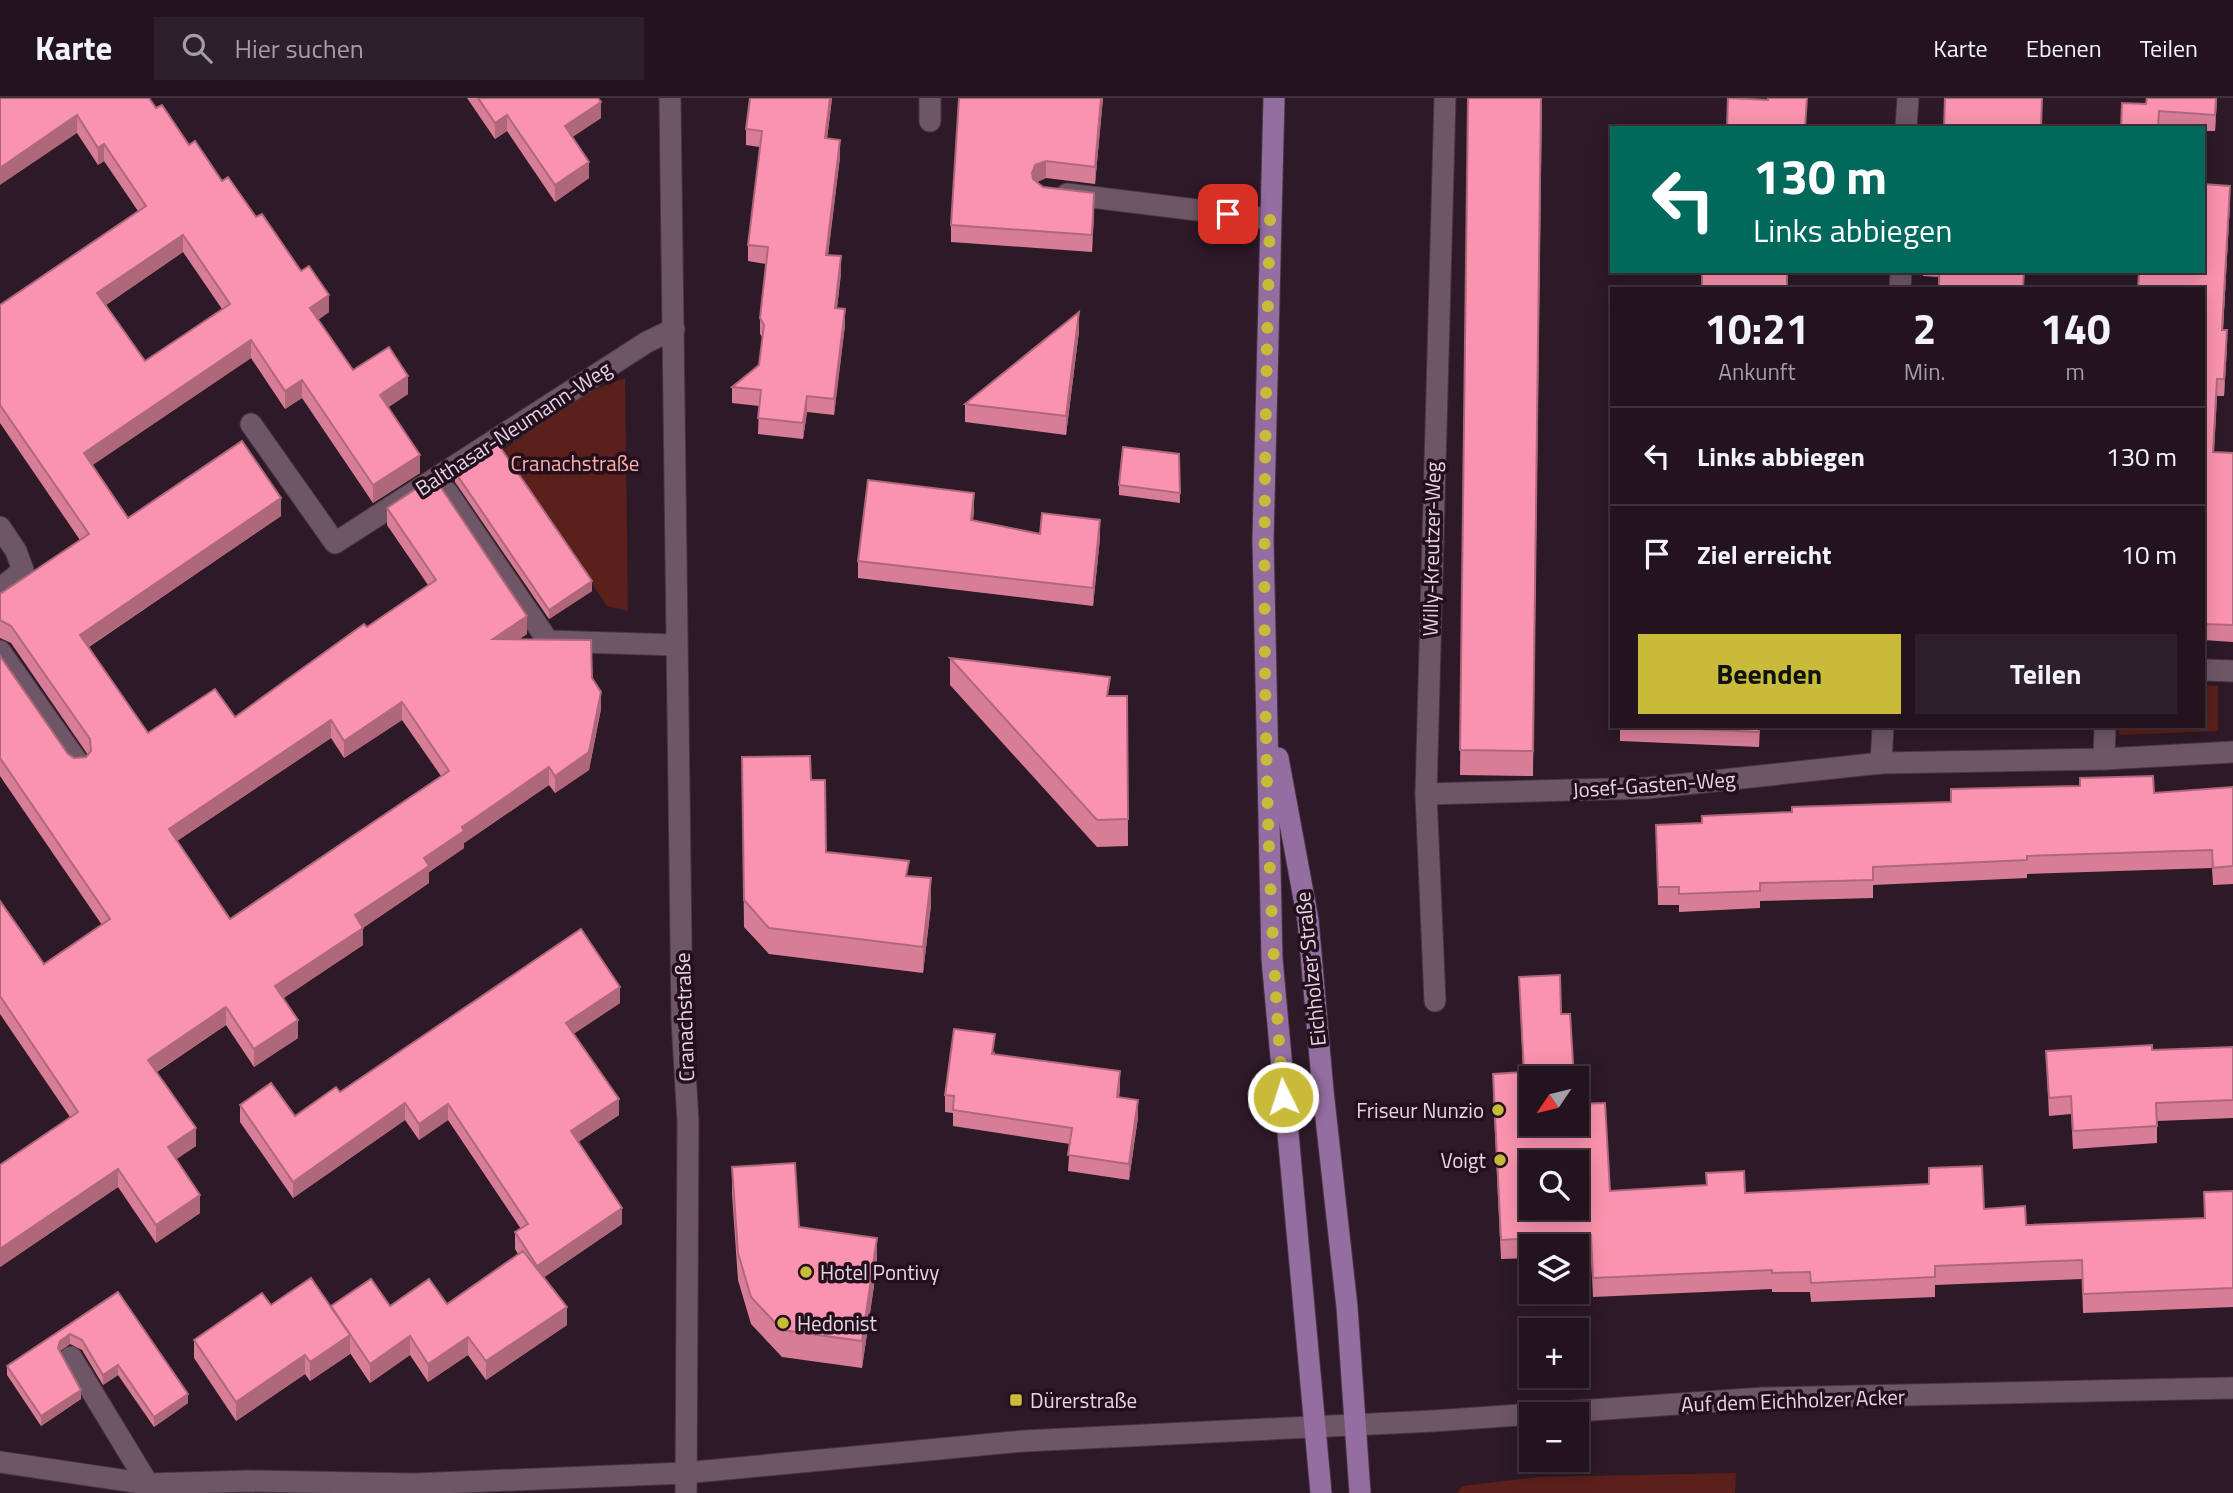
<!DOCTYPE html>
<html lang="de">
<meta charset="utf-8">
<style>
body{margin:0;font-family:"Titillium Web",sans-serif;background:#2e202a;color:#f1f3f6;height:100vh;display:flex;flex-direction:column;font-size:26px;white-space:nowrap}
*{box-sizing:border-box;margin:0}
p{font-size:23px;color:#a29ea4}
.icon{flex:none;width:38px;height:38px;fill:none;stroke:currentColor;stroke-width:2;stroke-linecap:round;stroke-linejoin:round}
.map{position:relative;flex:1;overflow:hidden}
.panel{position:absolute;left:1610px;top:189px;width:595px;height:441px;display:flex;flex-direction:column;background:#22131d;border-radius:0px;box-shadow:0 4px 18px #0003,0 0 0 2px #3f323b}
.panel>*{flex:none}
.banner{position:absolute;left:1610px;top:28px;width:595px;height:147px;border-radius:0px;box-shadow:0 4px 18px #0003,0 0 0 2px #3f323b;background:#00695c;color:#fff;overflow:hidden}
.needle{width:46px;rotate:235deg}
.controls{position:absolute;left:1519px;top:968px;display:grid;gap:14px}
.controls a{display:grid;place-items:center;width:70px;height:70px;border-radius:0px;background:#22131d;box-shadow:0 4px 18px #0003,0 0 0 2px #3f323b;font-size:35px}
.pin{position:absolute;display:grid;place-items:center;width:60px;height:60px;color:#fff;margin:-30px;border-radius:14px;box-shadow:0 4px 10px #0006}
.me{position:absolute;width:77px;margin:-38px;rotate:356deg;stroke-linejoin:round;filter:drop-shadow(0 0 5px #0008)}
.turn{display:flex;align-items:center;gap:24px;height:147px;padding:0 28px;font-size:32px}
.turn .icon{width:91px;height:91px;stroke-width:2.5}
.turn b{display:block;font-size:49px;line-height:60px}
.eta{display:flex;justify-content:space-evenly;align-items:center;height:119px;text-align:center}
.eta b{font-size:42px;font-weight:700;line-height:49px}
.action{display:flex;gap:14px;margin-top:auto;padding:14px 28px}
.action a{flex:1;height:80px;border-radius:0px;background:#c9bb3a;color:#111;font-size:28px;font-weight:700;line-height:80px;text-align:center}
.action a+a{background:#2e202a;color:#f1f3f6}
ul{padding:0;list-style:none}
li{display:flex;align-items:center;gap:21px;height:98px;padding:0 28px;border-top:2px solid #3f323b}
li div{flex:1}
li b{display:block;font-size:26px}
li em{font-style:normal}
header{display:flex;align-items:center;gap:42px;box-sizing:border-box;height:98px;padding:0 35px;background:#22131d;border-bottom:2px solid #3f323b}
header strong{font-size:33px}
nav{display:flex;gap:38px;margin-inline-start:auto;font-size:24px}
.search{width:490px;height:63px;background:#2e202a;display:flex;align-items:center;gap:18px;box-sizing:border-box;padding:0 24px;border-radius:0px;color:#a29ea4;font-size:26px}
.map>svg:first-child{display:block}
.green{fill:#5b201a}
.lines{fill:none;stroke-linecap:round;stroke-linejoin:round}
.minor-casing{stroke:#473642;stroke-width:23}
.major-casing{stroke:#473642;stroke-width:23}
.minor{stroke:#6f5667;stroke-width:21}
.major{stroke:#946da1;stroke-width:21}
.wall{fill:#d77e96;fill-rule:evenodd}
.shaded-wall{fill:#af677a}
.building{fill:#fa93af;stroke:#af677a;stroke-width:2;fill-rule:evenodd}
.route{stroke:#c9bb3a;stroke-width:12;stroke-dasharray:0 21.6}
.poi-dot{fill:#c9bb3a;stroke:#230f1e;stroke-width:2.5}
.labels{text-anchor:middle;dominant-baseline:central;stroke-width:7;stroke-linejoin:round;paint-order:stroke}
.street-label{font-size:21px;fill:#e4d6df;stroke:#230f1e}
.park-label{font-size:21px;fill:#fdafa4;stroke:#230f1e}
.poi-label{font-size:21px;fill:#e4d6df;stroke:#230f1e;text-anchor:start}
</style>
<header>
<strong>Karte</strong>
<div class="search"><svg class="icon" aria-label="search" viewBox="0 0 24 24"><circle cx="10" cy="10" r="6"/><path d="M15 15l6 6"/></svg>Hier suchen</div>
<nav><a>Karte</a><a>Ebenen</a><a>Teilen</a></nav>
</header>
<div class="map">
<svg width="2233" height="1395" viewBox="0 0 2233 1395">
<rect width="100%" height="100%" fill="#2d1927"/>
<g class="green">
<polygon points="625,280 628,513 607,508 503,352 583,296"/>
<polygon points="2203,587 2218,588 2218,633 2119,637 2119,628 2203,628"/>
<polygon points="1736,1375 1735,1395 1457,1395 1462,1388 1538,1379"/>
</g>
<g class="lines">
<defs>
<g id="minor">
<polyline points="670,0 682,922 688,1024 686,1395"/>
<polyline points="930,23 930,0"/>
<polyline points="1906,30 1908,0"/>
<polyline points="1067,96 1270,121"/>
<polyline points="1900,191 1901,173"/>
<polyline points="251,326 335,445 647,244 674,231"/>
<polyline points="447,394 548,543 676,547"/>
<polyline points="0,429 16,453 23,472 0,491"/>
<polyline points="0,553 79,666"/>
<polyline points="2203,572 2233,573"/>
<polyline points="1883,628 1881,665 2104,661 2233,654"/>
<polyline points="2104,661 2105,628"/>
<polyline points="1426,696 1648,690 1881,665"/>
<polyline points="1435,903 1426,696 1445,0"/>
<polyline points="71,1259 148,1386 147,1393"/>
<polyline points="0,1364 148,1386 249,1383 414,1386 684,1375 1024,1343 1433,1323 1763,1300 2233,1290"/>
</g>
<g id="major">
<polyline points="1274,0 1263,442 1272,861 1321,1395"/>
<polyline points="1278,660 1308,822 1323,993 1347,1209 1360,1395"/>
</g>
</defs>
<use href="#minor" class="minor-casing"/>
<use href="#major" class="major-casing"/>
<use href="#minor" class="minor"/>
<use href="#major" class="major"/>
</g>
<g class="wall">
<path d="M 0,0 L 156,10 L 256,119 L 329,214 L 318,222 L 353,272 L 408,296 L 388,309 L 420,375 L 373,405 L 302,300 L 285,311 L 251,260 L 92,367 L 128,420 L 281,418 L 89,549 L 148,635 L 235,619 L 428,487 L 387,427 L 387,410 L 527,536 L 519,541 L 592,580 L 601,611 L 589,672 L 555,695 L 549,687 L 464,745 L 464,750 L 429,774 L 429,785 L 363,830 L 363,847 L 283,900 L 298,940 L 254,969 L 226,927 L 157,974 L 196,1048 L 176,1061 L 200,1115 L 156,1145 L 118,1089 L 0,1169 L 0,1067 L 70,1019 L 0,916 L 0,803 L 44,866 L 102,827 L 0,678 L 0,558 L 68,656 L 74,660 L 86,659 L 88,657 L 11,545 L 0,540 L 0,496 L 80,442 L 0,325 L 0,207 L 138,113 L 104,63 L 98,67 L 77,35 ZM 183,154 L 222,211 L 145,263 L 106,207 ZM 402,622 L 441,678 L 230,821 L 177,743 L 331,640 L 344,660 Z"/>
<polygon points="467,0 598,0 601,20 572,39 589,80 555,104 507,33 495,41"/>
<polygon points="832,0 827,41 840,59 828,157 841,175 837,210 845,227 834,317 807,314 803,341 758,336 759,308 732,305 732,289 759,267 763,240 760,236 760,220 766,166 748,163 748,147 760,49 746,47 746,31"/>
<polygon points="1103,0 1095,86 1046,80 1037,84 1043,89 1094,112 1092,154 951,144 951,127"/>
<polygon points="1468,0 1542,0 1533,678 1460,677"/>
<polygon points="2217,0 2215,33 2203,33 2203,30 2159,29 2146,6"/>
<polygon points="2230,104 2223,232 2227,249 2224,298 2217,298 2214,354 2233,355 2233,544 2203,542 2203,191"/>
<polygon points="1923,173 2025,173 1939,179 1923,178"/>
<polygon points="1079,233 1066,337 965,324 965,306"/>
<polygon points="1179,356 1180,405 1119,397 1119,387"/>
<polygon points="455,374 592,493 549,521 455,384"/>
<polygon points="974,413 973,422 1040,436 1100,440 1093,508 858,480 858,463"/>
<polygon points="950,560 1110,598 1127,598 1128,748 1097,749 950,587"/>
<polygon points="1620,628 1760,628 1759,649 1620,643"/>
<polygon points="742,659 811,682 826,754 909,778 931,807 923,875 769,856 744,829"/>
<polygon points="2233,689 2233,786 2213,787 2212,770 2027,776 2027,780 1873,787 1873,800 1760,803 1760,810 1679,814 1679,807 1658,807 1656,727 1702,725 1792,714 1951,704 2154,695"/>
<polygon points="1519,879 1531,980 1610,1093 1745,1095 1984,1111 2026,1127 2204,1120 2204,1094 2233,1093 2233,1209 2083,1215 2082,1181 1935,1187 1935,1199 1811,1204 1810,1194 1772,1194 1772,1191 1593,1199 1591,1157 1577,1157 1577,1148 1531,1148 1531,1160 1501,1161 1493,995 1493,976 1523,974"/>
<polygon points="620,905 573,936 619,1017 578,1044 622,1126 543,1180 567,1227 486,1282 468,1257 428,1284 410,1257 370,1285 350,1255 350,1256 310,1283 305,1276 236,1323 194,1260 194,1242 271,1207 331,1210 447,1206 518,1156 515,1151 515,1134 521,1131 448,1022 419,1042 405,1022 293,1100 240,1024 240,1007 295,1018 340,994"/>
<polygon points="2233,949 2233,1020 2157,1023 2157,1045 2073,1051 2071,1016 2049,1018 2046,953 2152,952"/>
<polygon points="995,953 994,957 1120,990 1119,1000 1138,1019 1129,1082 1068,1073 1070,1046 953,1028 953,1015 945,1014 945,997"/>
<polygon points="732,1069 799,1129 877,1167 862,1270 782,1259 751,1226 738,1182 732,1096"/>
<polygon points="118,1194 188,1305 154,1329 118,1277 103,1287 82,1252 70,1246 60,1253 81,1301 41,1328 7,1277 7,1268"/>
</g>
<g class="shaded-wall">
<polygon points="830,0 832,0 825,57 825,40"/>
<polygon points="1101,0 1103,0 1095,86 1095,69"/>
<polygon points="2216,0 2217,0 2215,33 2215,17"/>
<polygon points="601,4 601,20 565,44 565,28"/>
<polygon points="77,17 77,35 0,87 0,70"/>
<polygon points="507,17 507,33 495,41 495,25"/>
<polygon points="840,42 840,59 826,173 826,157"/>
<polygon points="104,46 104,63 98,67 98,50"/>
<polygon points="1046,63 1046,80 1035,85 1032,92 1032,75 1035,67"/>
<polygon points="589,64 589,80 555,104 555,87"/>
<polygon points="2230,88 2230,104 2222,249 2222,232"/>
<polygon points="1094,95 1094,112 1092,154 1092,137"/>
<polygon points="183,137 183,154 97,213 97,195"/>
<polygon points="841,158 841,175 835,226 835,210"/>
<polygon points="329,197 329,214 310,227 310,210"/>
<polygon points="845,211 845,227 834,317 834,301"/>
<polygon points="1079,214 1079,233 1066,337 1066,318"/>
<polygon points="2227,232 2227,249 2224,298 2224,281"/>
<polygon points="251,242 251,260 84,373 84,355"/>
<polygon points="408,278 408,296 380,315 380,297"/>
<polygon points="302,282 302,300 285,311 285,293"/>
<polygon points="807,298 807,314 803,341 803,325"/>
<polygon points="420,357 420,375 373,405 373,387"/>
<polygon points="974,395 974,413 971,439 971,422"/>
<polygon points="281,400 281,418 80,554 80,537"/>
<polygon points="1100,422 1100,440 1093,508 1093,490"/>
<polygon points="592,483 592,493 549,521 549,512"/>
<polygon points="527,518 527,536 493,559 493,541"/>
<polygon points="601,594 601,611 589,672 555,695 555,678"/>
<polygon points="402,604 402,622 344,660 344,643"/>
<polygon points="331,622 331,640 169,748 169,731"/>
<polygon points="549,669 549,687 464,745 464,750 429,774 429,785 355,835 355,817 462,729"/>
<polygon points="931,780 931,807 923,875 923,849"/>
<polygon points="363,830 363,847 275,906 275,888"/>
<polygon points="620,889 620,905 566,941 566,925"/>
<polygon points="226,909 226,927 148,979 148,962"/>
<polygon points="298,922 298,940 254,969 254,951"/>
<polygon points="1120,973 1120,990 1117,1016 1117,999"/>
<polygon points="619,1001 619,1017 571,1049 571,1033"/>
<polygon points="1138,1002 1138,1019 1129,1082 1129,1066"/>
<polygon points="405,1005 405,1022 293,1100 293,1084"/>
<polygon points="448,1006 448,1022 419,1042 419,1026"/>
<polygon points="196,1030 196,1048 168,1067 168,1049"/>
<polygon points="118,1071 118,1089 0,1169 0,1151"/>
<polygon points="200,1097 200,1115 156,1145 156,1127"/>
<polygon points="622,1110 622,1126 537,1184 537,1168"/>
<polygon points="877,1140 877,1167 862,1270 862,1243"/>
<polygon points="567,1209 567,1227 486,1282 486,1263"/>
<polygon points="70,1236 70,1246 60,1252 58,1260 58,1250 60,1243"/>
<polygon points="350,1237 350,1256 310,1283 310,1264"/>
<polygon points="410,1238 410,1257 370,1285 370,1266"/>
<polygon points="468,1239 468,1257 428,1284 428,1266"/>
<polygon points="305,1257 305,1276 236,1323 236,1304"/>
<polygon points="118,1267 118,1277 103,1287 103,1277"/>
<polygon points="81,1292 81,1301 41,1328 41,1318"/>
<polygon points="188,1296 188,1305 154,1329 154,1319"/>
</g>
<g class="building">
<path d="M 0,0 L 149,0 L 156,10 L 162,7 L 189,47 L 195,43 L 222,83 L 228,79 L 256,119 L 262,116 L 301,173 L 309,168 L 329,197 L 310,210 L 353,272 L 389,249 L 408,278 L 380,297 L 420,357 L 373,387 L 302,282 L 285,293 L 251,242 L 84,355 L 128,420 L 242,343 L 281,400 L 80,537 L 148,635 L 215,591 L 235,619 L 364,526 L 367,529 L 436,482 L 387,410 L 434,379 L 527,518 L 493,541 L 591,542 L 592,580 L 601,594 L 589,654 L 555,678 L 549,669 L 462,729 L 464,733 L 424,760 L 429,768 L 355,817 L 363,830 L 275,888 L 298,922 L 254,951 L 226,909 L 148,962 L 196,1030 L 168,1049 L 200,1097 L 156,1127 L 118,1071 L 0,1151 L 0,1067 L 78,1014 L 0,898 L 0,803 L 44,866 L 110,821 L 0,660 L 0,558 L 68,656 L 74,660 L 86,659 L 91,653 L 90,641 L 11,528 L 0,522 L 0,496 L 89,436 L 0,307 L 0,207 L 146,108 L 104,46 L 98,50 L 77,17 L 0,70 ZM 183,137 L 230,206 L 145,263 L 97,195 ZM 402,604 L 449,673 L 230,821 L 169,731 L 331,622 L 344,643 Z"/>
<polygon points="478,0 598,0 601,4 565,28 589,64 555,87 507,17 495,25"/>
<polygon points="750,0 830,0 825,40 840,42 826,157 841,158 835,210 845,211 834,301 807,298 803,325 758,320 761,292 732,289 759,267 764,227 760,220 768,149 748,147 762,33 746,31"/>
<polygon points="959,0 1101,0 1095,69 1046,63 1035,67 1032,75 1033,81 1043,89 1094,95 1092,137 951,127"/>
<polygon points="1468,0 1541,0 1533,653 1460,652"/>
<polygon points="1728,0 1768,2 1768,0 1807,0 1805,30 1727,30"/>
<polygon points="1945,0 2042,0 2041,30 1944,30"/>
<polygon points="2147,0 2216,0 2215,17 2159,13 2158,30 2121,30 2122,5 2146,6"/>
<polygon points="2203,86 2230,88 2222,232 2227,232 2224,281 2217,281 2213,354 2233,355 2233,527 2203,526 2203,191 2138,191 2139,173 2203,173"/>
<rect x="1702" y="173" width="85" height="18"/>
<polygon points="1939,173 2024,173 2023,191 1939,191"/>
<polygon points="1079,214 1066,318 965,306"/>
<polygon points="498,346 592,483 549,512 455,374"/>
<polygon points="1123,349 1179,356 1180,395 1119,387"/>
<polygon points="868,382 974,395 971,422 1040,436 1042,415 1100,422 1093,490 858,463"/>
<polygon points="950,560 1110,579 1107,598 1127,598 1128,721 1097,722"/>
<polygon points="1636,628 1759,628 1759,634"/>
<polygon points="810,658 811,682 825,682 826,754 909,763 906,778 931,780 923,849 769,830 744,802 742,659"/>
<polygon points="2153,678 2154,695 2233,689 2233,768 2213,770 2212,752 2027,758 2027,762 1873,769 1873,782 1760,785 1760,793 1679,796 1679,789 1658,789 1656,727 1702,725 1702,718 1792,714 1792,709 1951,704 1951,691 2080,688 2080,680"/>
<polygon points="581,831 620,889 566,925 619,1001 571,1033 622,1110 537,1168 515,1134 528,1126 448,1006 419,1026 405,1005 293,1084 240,1007 271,985 295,1018 336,989 340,994"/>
<path d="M 1560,877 L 1561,916 L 1570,916 L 1574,980 L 1531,980 L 1531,1026 L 1577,1026 L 1577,1006 L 1605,1005 L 1610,1093 L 1707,1087 L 1706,1075 L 1744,1073 L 1745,1095 L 1929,1086 L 1929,1070 L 1982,1068 L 1984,1111 L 2025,1108 L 2026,1127 L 2205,1120 L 2204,1094 L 2233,1093 L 2233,1190 L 2083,1196 L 2082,1162 L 1935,1168 L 1935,1179 L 1811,1185 L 1810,1174 L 1772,1175 L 1772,1172 L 1593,1180 L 1591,1137 L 1501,1142 L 1493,976 L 1524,974 L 1519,879 ZM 1531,1064 L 1577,1064 L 1577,1110 L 1531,1110 Z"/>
<polygon points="954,931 995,936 992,956 1120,973 1117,999 1138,1002 1129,1066 1068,1057 1072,1030 953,1012 954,998 945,997"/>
<polygon points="2152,947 2152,952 2233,949 2233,1002 2156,1005 2157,1028 2073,1033 2071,998 2049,1000 2046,953"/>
<polygon points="795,1065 799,1129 877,1140 862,1243 782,1232 751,1199 738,1155 732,1069"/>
<polygon points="523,1153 567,1209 486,1263 468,1239 428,1266 410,1238 370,1266 331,1208 371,1181 390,1208 429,1181 447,1206"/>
<polygon points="311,1180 350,1237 310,1264 305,1257 236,1304 194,1242 262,1195 271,1207"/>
<polygon points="118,1194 188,1296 154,1319 118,1267 103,1277 82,1242 70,1236 60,1243 58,1250 81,1292 41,1318 7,1268"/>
</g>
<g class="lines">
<path class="route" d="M 1228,116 L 1270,121 C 1262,414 1260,707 1283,999"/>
</g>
<g class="poi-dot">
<circle cx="1498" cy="1012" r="7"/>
<circle cx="1500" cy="1062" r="7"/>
<circle cx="806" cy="1174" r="7"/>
<circle cx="783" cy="1225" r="7"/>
<rect x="1009" y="1295" width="14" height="14" rx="3.5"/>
</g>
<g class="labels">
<g class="street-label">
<text transform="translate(513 330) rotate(-33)">Balthasar-Neumann-Weg</text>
<text transform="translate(1431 451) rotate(-89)">Willy-Kreutzer-Weg</text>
<text transform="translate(1654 686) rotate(-4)">Josef-Gasten-Weg</text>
<text transform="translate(1310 871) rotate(-96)">Eichholzer Straße</text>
<text transform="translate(684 919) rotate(-92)">Cranachstraße</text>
<text transform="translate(1793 1302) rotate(-2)">Auf dem Eichholzer Acker</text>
</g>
<g class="park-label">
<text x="575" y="365">Cranachstraße</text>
</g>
<g class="poi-label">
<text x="1484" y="1012" text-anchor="end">Friseur Nunzio</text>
<text x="1486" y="1062" text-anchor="end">Voigt</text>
<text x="820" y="1174">Hotel Pontivy</text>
<text x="797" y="1225">Hedonist</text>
<text x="1030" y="1302">Dürerstraße</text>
</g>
</g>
</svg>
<div class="controls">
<a><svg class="needle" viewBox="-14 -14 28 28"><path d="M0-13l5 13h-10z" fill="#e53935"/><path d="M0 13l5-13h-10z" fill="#a29ea4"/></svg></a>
<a><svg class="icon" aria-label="search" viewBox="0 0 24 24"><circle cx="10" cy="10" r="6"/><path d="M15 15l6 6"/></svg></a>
<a><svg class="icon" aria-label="layers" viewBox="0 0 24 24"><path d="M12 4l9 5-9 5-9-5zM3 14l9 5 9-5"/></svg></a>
<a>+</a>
<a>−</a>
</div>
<div class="pin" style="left:1228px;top:116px;background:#d93025"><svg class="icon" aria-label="arrive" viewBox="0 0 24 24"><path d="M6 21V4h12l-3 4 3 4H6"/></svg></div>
<svg class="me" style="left:1283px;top:999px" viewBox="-20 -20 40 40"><circle r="17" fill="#c9bb3a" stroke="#fff" stroke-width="3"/><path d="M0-11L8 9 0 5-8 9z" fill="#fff"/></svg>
<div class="banner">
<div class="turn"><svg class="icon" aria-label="left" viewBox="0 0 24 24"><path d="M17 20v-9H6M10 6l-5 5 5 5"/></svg><div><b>130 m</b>Links abbiegen</div></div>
</div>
<section class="panel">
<div class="eta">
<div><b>10:21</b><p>Ankunft</p></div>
<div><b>2</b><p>Min.</p></div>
<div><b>140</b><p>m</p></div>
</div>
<ul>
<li><svg class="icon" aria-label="left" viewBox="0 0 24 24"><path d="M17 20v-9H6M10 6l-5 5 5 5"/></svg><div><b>Links abbiegen</b></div><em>130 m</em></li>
<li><svg class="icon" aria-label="arrive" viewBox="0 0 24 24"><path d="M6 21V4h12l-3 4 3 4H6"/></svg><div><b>Ziel erreicht</b></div><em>10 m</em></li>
</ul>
<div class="action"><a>Beenden</a><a>Teilen</a></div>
</section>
</div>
